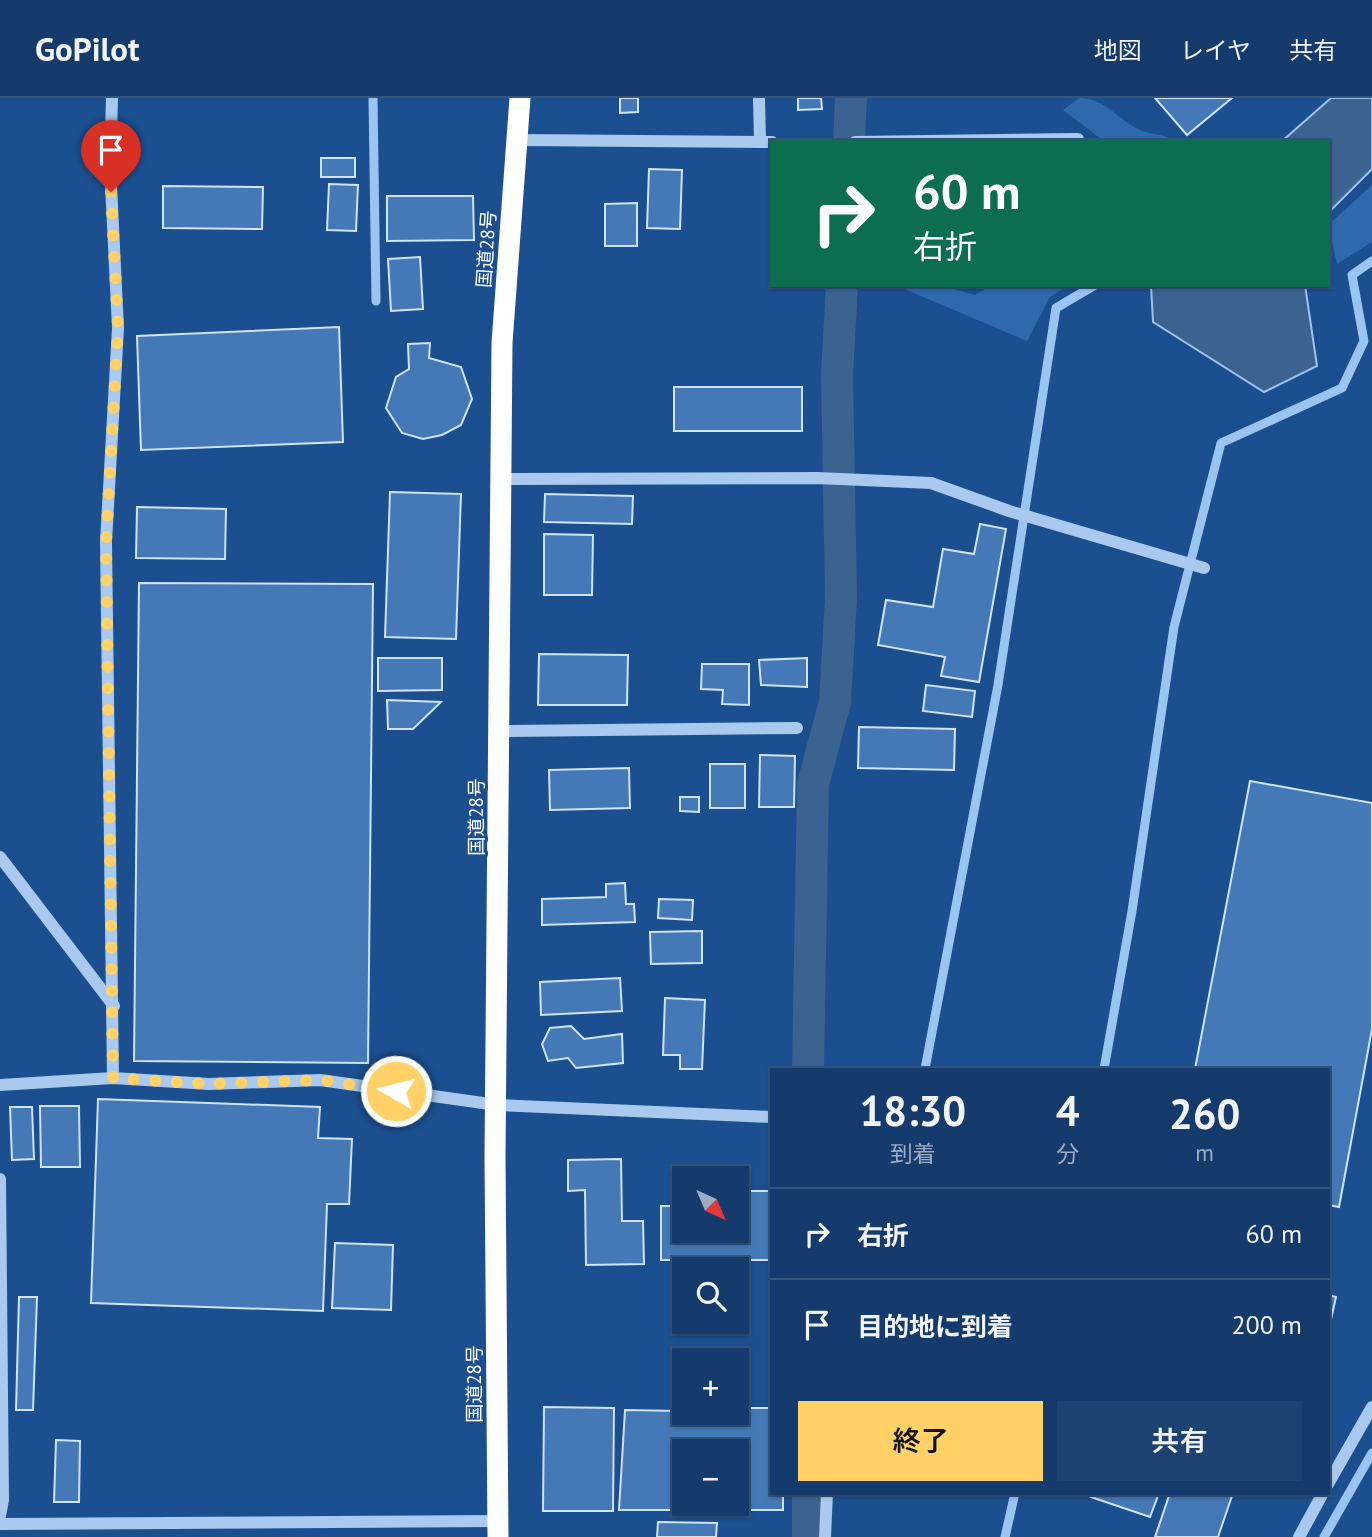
<!DOCTYPE html>
<html lang="ja">
<meta charset="utf-8">
<style>
body{margin:0;font-family:"PT Sans","Noto Sans JP",sans-serif;background:#1d4271;color:#f1f3f6;height:100vh;display:flex;flex-direction:column;font-size:26px;white-space:nowrap}
*{box-sizing:border-box;margin:0}
p{font-size:23px;color:#9dadc1}
.icon{flex:none;width:38px;height:38px;fill:none;stroke:currentColor;stroke-width:2;stroke-linecap:round;stroke-linejoin:round}
.map{position:relative;flex:1;overflow:hidden}
.drawer{position:absolute;left:770px;top:970px;width:560px;height:427px;display:flex;flex-direction:column;background:#143b6b;border-radius:0px;box-shadow:0 2px 5px #0004,0 0 0 2px #33557e}
.drawer>*{flex:none}
.guide{position:absolute;left:770px;top:42px;width:560px;height:147px;border-radius:0px;box-shadow:0 2px 5px #0004,0 0 0 2px #33557e;background:#0b6e4f;color:#fff;overflow:hidden}
.needle{width:46px;rotate:136deg}
.tools{position:absolute;left:672px;top:1068px;display:grid;gap:14px}
.tools a{display:grid;place-items:center;width:77px;height:77px;border-radius:0px;background:#143b6b;box-shadow:0 2px 5px #0004,0 0 0 2px #33557e;font-size:35px}
.pin{position:absolute;display:grid;place-items:center;width:60px;height:60px;color:#fff;margin:-72px -30px;border-radius:50% 50% 50% 0;rotate:-45deg;box-shadow:0 0 7px #0007}
.pin .icon{rotate:45deg}
.me{position:absolute;width:77px;margin:-38px;rotate:278deg;stroke-linejoin:round;filter:drop-shadow(0 0 5px #0008)}
.turn{display:flex;align-items:center;gap:24px;height:147px;padding:0 28px;font-size:32px}
.turn .icon{width:91px;height:91px;stroke-width:2.5}
.turn b{display:block;font-size:49px;line-height:60px}
.eta{display:flex;justify-content:space-evenly;align-items:center;height:119px;text-align:center}
.eta b{font-size:42px;font-weight:600;line-height:49px}
.cta{display:flex;gap:14px;margin-top:auto;padding:14px 28px}
.cta a{flex:1;height:80px;border-radius:0px;background:#ffd166;color:#111;font-size:28px;font-weight:600;line-height:80px;text-align:center}
.cta a+a{background:#1d4271;color:#f1f3f6}
ul{padding:0;list-style:none}
li{display:flex;align-items:center;gap:21px;height:91px;padding:0 28px;border-top:2px solid #33557e}
li div{flex:1}
li b{display:block;font-size:26px}
li em{font-style:normal}
header{display:flex;align-items:center;gap:42px;box-sizing:border-box;height:98px;padding:0 35px;background:#143b6b;border-bottom:2px solid #33557e}
header strong{font-size:33px}
nav{display:flex;gap:38px;margin-inline-start:auto;font-size:24px}
.map>svg:first-child{display:block}
.green{fill:#2e69ad}
.water{fill:#3c6290;stroke:#9cc4f0;stroke-width:2}
.lines{fill:none;stroke-linecap:round;stroke-linejoin:round}
.stream{stroke:#9cc4f0;stroke-width:9}
.canal{stroke:#3c6290;stroke-width:32}
.building{fill:#4478b7;stroke:#cfe3fa;stroke-width:2;fill-rule:evenodd}
.minor{stroke:#a9c9ee;stroke-width:12}
.highway{stroke:#fff;stroke-width:21}
.route{stroke:#ffd166;stroke-width:12;stroke-dasharray:0 21.6}
.labels{text-anchor:middle;dominant-baseline:central;stroke-width:6;stroke-linejoin:round;paint-order:stroke}
.street-label{font-size:19px;fill:#fff;stroke:#1b4f8f}
</style>
<header>
<strong>GoPilot</strong>
<nav><a>地図</a><a>レイヤ</a><a>共有</a></nav>
</header>
<div class="map">
<svg width="1372" height="1439" viewBox="0 0 1372 1439">
<rect width="100%" height="100%" fill="#1b4f8f"/>
<g class="green">
<path d="M 1079,0 C 1105,0 1116,20 1138,31 C 1151,38 1163,34 1175,44 L 1105,44 L 1063,12 Z"/>
<polygon points="1372,87 1372,144 1337,166 1328,127"/>
<polygon points="895,187 940,187 975,197 992,187 1069,187 1050,199 1027,243"/>
</g>
<g class="water">
<polygon points="1331,0 1372,0 1372,71 1328,115 1328,44 1281,44"/>
<polygon points="1151,187 1305,187 1317,268 1264,294 1153,224"/>
</g>
<g class="lines">
<g class="stream">
<polyline points="373,0 376,203"/>
<polyline points="925,971 998,587 1056,210 1095,187"/>
<polyline points="1104,971 1132,813 1174,529 1221,345 1342,290 1364,243 1352,177 1372,163"/>
<polyline points="1005,1439 1015,1395"/>
<polyline points="1324,1439 1372,1355"/>
</g>
<g class="canal">
<polyline points="849,44 851,0"/>
<polyline points="808,971 813,686 835,604 841,499 837,277 842,187"/>
<polyline points="808,1439 808,1395"/>
</g>
</g>
<g class="building">
<polygon points="620,0 638,0 638,14 620,15"/>
<polygon points="798,0 821,0 822,11 798,12"/>
<polygon points="1155,0 1232,0 1187,37"/>
<rect x="321" y="60" width="34" height="19"/>
<polygon points="649,71 682,72 680,131 647,130"/>
<polygon points="329,86 358,87 356,133 327,132"/>
<polygon points="163,88 263,89 262,131 163,130"/>
<polygon points="387,98 473,98 474,142 387,143"/>
<polygon points="637,105 637,148 605,148 605,106"/>
<polygon points="420,159 423,211 391,213 388,161"/>
<polygon points="339,229 343,344 141,352 137,238"/>
<polygon points="430,245 429,260 461,269 472,301 461,327 442,337 423,341 402,335 386,310 396,279 409,271 408,246"/>
<rect x="674" y="289" width="128" height="44"/>
<polygon points="390,394 461,396 456,541 385,539"/>
<polygon points="545,396 633,398 632,426 544,424"/>
<polygon points="137,409 226,411 225,461 136,460"/>
<polygon points="980,426 1006,431 979,584 941,578 945,559 878,547 886,502 933,509 943,451 974,456"/>
<polygon points="544,436 593,437 592,497 544,497"/>
<polygon points="139,485 373,486 368,965 134,963"/>
<polygon points="539,556 628,557 627,607 538,607"/>
<polygon points="378,560 442,560 442,592 378,593"/>
<polygon points="807,560 807,589 761,587 759,562"/>
<polygon points="702,566 749,566 749,607 722,606 723,592 701,591"/>
<polygon points="926,587 975,593 972,619 923,613"/>
<polygon points="387,602 441,604 413,631 388,631"/>
<polygon points="859,629 955,631 954,672 858,670"/>
<polygon points="760,657 795,658 794,709 759,709"/>
<rect x="710" y="666" width="35" height="44"/>
<polygon points="629,670 630,710 550,712 549,672"/>
<polygon points="1250,683 1372,705 1372,931 1339,1109 1328,1107 1328,971 1195,971"/>
<polygon points="680,699 699,699 699,714 680,713"/>
<polygon points="625,785 626,806 634,806 635,824 542,827 542,801 606,799 606,786"/>
<polygon points="659,801 693,802 692,822 658,820"/>
<polygon points="702,833 702,865 651,866 650,834"/>
<polygon points="620,880 622,913 541,917 540,884"/>
<polygon points="665,900 705,902 702,971 680,971 680,957 663,957"/>
<polygon points="571,928 584,941 622,936 623,965 576,970 568,960 548,963 542,946 550,930"/>
<polygon points="98,1001 320,1009 318,1040 352,1041 349,1106 327,1106 323,1213 91,1205"/>
<polygon points="40,1008 79,1008 80,1069 41,1069"/>
<polygon points="10,1009 32,1009 34,1061 12,1062"/>
<polygon points="621,1061 622,1123 643,1123 644,1166 586,1167 585,1092 568,1093 568,1062"/>
<polygon points="737,1093 771,1093 771,1162 661,1162 661,1108 684,1108 684,1132 737,1132"/>
<polygon points="335,1145 393,1147 391,1212 332,1210"/>
<polygon points="1328,1197 1336,1199 1328,1235"/>
<polygon points="19,1199 37,1199 33,1312 16,1312"/>
<polygon points="544,1309 614,1310 613,1413 543,1413"/>
<path d="M 737,1310 L 772,1310 L 772,1395 L 783,1395 L 783,1412 L 619,1412 L 625,1312 L 737,1314 ZM 684,1353 L 737,1353 L 737,1405 L 684,1405 Z"/>
<polygon points="56,1342 80,1343 79,1404 54,1404"/>
<polygon points="1092,1395 1159,1395 1150,1419 1091,1399"/>
<polygon points="1170,1395 1233,1395 1218,1439 1155,1439"/>
<polygon points="658,1424 717,1425 716,1439 657,1439"/>
</g>
<g class="lines">
<g class="minor">
<polyline points="112,0 110,67 118,230 106,444 113,980"/>
<polyline points="759,0 760,44"/>
<polyline points="517,42 772,44"/>
<polyline points="855,44 1078,41"/>
<polyline points="501,381 817,380 931,385 1009,413 1204,470"/>
<polyline points="499,633 797,630"/>
<polyline points="0,759 114,908"/>
<polyline points="0,987 113,980 209,986 320,982 497,1007 772,1019"/>
<polyline points="0,1081 3,1402 0,1418"/>
<polyline points="1328,1386 1372,1309"/>
<polyline points="0,1426 498,1423"/>
<polyline points="825,1439 827,1395"/>
<polyline points="1299,1439 1323,1395"/>
</g>
<polyline class="highway" points="498,1439 495,1059 502,245 520,0"/>
</g>
<g class="lines">
<polyline class="route" points="111,94 118,230 106,444 113,980 209,986 320,982 396,993"/>
</g>
<g class="labels">
<g class="street-label">
<text transform="translate(486 151) rotate(-86)">国道28号</text>
<text transform="translate(476 719) rotate(-90)">国道28号</text>
<text transform="translate(474 1286) rotate(-90)">国道28号</text>
</g>
</g>
</svg>
<div class="tools">
<a><svg class="needle" viewBox="-14 -14 28 28"><path d="M0-13l5 13h-10z" fill="#e53935"/><path d="M0 13l5-13h-10z" fill="#9dadc1"/></svg></a>
<a><svg class="icon" aria-label="search" viewBox="0 0 24 24"><circle cx="10" cy="10" r="6"/><path d="M15 15l6 6"/></svg></a>
<a>+</a>
<a>−</a>
</div>
<div class="pin" style="left:111px;top:94px;background:#d93025"><svg class="icon" aria-label="arrive" viewBox="0 0 24 24"><path d="M6 21V4h12l-3 4 3 4H6"/></svg></div>
<svg class="me" style="left:396px;top:993px" viewBox="-20 -20 40 40"><circle r="17" fill="#ffd166" stroke="#fff" stroke-width="3"/><path d="M0-11L8 9 0 5-8 9z" fill="#fff"/></svg>
<div class="guide">
<div class="turn"><svg class="icon" aria-label="right" viewBox="0 0 24 24"><path d="M7 20v-9h11M14 6l5 5-5 5"/></svg><div><b>60 m</b>右折</div></div>
</div>
<section class="drawer">
<div class="eta">
<div><b>18:30</b><p>到着</p></div>
<div><b>4</b><p>分</p></div>
<div><b>260</b><p>m</p></div>
</div>
<ul>
<li><svg class="icon" aria-label="right" viewBox="0 0 24 24"><path d="M7 20v-9h11M14 6l5 5-5 5"/></svg><div><b>右折</b></div><em>60 m</em></li>
<li><svg class="icon" aria-label="arrive" viewBox="0 0 24 24"><path d="M6 21V4h12l-3 4 3 4H6"/></svg><div><b>目的地に到着</b></div><em>200 m</em></li>
</ul>
<div class="cta"><a>終了</a><a>共有</a></div>
</section>
</div>
